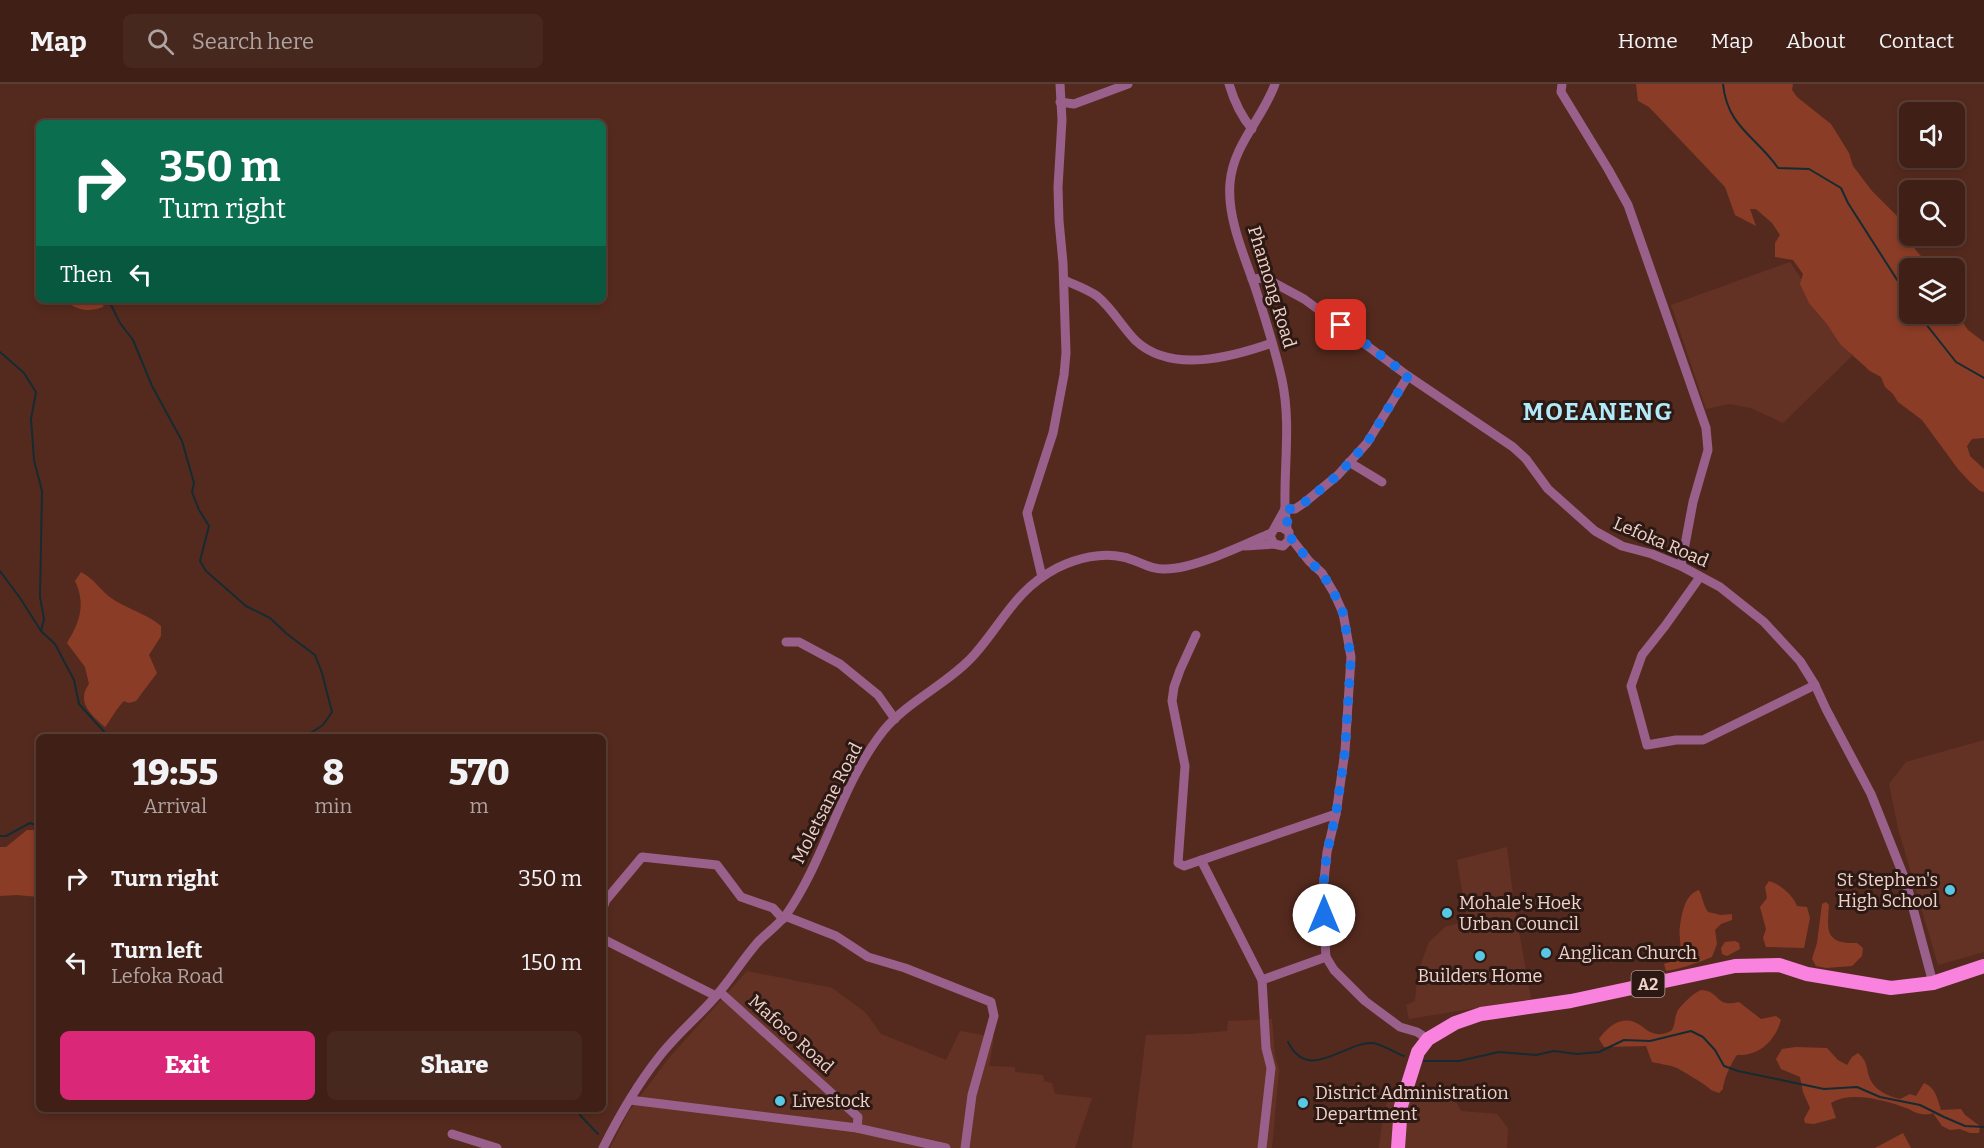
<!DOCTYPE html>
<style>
body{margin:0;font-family:Bitter,serif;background:#47281f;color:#f1f3f6;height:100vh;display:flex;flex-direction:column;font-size:22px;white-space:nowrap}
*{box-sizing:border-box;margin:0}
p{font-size:20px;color:#aea3a1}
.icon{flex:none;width:33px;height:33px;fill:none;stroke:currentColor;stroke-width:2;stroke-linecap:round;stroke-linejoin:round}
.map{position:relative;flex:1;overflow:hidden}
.drawer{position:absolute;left:36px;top:650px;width:570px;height:378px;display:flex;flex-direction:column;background:#402016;border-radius:9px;box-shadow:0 3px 9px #0003,0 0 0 2px #593e35}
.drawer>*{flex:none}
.banner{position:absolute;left:36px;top:36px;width:570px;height:183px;border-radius:9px;box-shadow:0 3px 9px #0003,0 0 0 2px #593e35;background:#0b6e4f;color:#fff;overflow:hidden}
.fabs{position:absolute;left:1899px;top:18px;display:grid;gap:12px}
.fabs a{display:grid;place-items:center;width:66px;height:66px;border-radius:9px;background:#402016;box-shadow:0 3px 9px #0003,0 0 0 2px #593e35;font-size:30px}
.pin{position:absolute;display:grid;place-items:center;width:51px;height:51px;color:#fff;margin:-26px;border-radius:12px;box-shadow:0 3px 9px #0006}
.me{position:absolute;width:66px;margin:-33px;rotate:0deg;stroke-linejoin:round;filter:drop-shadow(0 0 4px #0008)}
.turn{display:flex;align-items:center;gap:21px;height:126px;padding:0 24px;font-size:27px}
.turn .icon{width:78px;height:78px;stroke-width:2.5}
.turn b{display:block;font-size:42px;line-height:51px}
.then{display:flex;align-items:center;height:57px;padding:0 24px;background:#0003;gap:12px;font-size:22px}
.eta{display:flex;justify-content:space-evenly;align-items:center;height:102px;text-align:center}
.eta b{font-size:36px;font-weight:800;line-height:42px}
.action{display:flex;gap:12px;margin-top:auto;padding:12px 24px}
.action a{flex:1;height:69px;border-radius:9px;background:#db2777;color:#fff;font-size:24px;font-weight:800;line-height:69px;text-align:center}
.action a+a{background:#47281f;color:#f1f3f6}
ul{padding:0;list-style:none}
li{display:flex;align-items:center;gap:18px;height:84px;padding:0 24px}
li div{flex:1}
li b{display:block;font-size:22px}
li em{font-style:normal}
header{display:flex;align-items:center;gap:36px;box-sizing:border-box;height:84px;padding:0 30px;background:#402016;border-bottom:2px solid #593e35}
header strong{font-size:28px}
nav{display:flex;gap:33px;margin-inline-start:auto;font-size:21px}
.search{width:420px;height:54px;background:#47281f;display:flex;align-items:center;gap:15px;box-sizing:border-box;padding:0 21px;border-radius:9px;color:#aea3a1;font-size:22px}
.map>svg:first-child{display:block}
.built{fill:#643224}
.green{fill:#8b3c26}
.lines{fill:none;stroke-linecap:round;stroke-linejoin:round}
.stream{stroke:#152b31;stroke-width:2}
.street{stroke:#99608b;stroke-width:9}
.primary{stroke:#f982de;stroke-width:14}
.route{stroke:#1a73e8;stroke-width:10;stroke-dasharray:0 18}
.poi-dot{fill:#58c8e4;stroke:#2d1914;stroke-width:2}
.labels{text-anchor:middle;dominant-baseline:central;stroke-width:6;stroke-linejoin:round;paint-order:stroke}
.shield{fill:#2d1914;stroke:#b59a93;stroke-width:1.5}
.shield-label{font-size:16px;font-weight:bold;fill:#efd2ca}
.street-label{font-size:18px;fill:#efd2ca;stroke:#2d1914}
.poi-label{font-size:18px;fill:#efd2ca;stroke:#2d1914;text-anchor:start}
.district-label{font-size:24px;font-weight:bold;letter-spacing:1.5px;fill:#b2eaf9;stroke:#2d1914}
</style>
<header>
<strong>Map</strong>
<div class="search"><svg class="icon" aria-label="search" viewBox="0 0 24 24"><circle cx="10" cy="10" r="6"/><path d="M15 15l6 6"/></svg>Search here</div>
<nav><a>Home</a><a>Map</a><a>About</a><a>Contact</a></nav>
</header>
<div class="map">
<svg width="1984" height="1064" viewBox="0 0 1984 1064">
<rect width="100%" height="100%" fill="#552a1e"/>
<g class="built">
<polygon points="1790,178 1852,272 1783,339 1751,324 1729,320 1706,325 1671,221"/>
<polygon points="1984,656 1984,868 1938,881 1898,744 1889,700 1906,678"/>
<polygon points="1507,763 1514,819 1531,915 1409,935 1406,921 1415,917 1418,888 1429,858 1445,843 1467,837 1457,776"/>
<polygon points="747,887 832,904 865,928 881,950 946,976 960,947 994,953 989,982 1015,983 1015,988 1043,991 1044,997 1052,999 1055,1010 1092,1014 1075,1064 610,1064 629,1027 669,974"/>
<polygon points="1272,935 1275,972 1279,986 1272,1064 1132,1064 1146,951 1191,950 1227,947 1228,937"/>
<polygon points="1414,1011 1454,1014 1461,1027 1497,1030 1508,1044 1507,1064 1379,1064 1383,1030 1388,1017"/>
</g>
<g class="green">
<polygon points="1636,0 1793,0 1792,6 1797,13 1831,40 1849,69 1853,82 1872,107 1902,137 1907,152 1915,165 1931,184 1910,184 1910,230 1954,230 1955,227 1968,246 1984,258 1984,354 1972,355 1967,362 1970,372 1984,385 1984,408 1980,407 1970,398 1958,385 1922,336 1898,318 1893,310 1885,303 1881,293 1870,287 1840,260 1827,240 1809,219 1800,200 1803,190 1793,176 1775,173 1775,159 1780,151 1772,139 1756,125 1750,125 1756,142 1735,131 1725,103 1649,23 1638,17"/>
<path d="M 65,216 L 105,216 L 103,223 C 88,228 77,227 65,216 Z"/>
<path d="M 81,488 C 95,495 101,508 114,516 C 130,526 147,530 161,542 L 161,552 L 149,571 L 157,589 L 136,617 L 129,619 L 124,617 C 116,625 112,634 105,643 C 91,631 76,618 89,600 L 85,583 L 67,559 C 80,538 86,520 75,497 Z"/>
<polygon points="27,746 35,746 39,749 39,813 17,811 0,812 0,763 6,763"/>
<path d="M 1769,797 C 1780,800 1793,811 1797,822 L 1807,823 L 1810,834 L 1804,864 L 1766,863 L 1763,854 L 1766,845 L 1760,823 L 1767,814 L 1765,803 Z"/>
<path d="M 1699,806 C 1703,814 1703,821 1708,828 L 1721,831 L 1732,830 L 1732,836 L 1721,840 L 1715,846 L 1717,860 L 1712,873 C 1697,879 1681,885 1666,887 L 1664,880 C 1669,878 1673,878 1676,874 C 1684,864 1678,853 1680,842 C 1682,829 1685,810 1699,806 Z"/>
<path d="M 1826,818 L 1829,821 C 1827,847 1825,860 1857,859 L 1863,864 L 1862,872 L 1852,882 L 1826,884 L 1816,882 L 1812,875 L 1817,859 L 1822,820 Z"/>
<polygon points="1735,857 1739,859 1740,865 1727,872 1722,870 1721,864 1725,858"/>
<path d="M 1702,906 C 1721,908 1715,924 1739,918 L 1761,935 L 1776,932 L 1781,936 C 1775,957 1759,972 1737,971 C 1732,977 1723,997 1723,1005 L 1719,1009 L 1711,1006 C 1707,1001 1684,988 1677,984 C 1670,981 1660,980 1652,978 L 1646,962 L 1604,963 L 1599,955 C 1609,941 1623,930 1640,941 C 1646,945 1649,949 1657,950 C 1662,951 1666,949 1671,947 C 1676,941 1674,935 1677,928 C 1680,922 1695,907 1702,906 Z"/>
<path d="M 1796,963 L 1827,964 L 1838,976 L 1847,981 L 1852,973 L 1858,969 C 1870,980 1865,985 1871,997 C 1876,1007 1890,1013 1900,1015 L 1910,1010 L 1916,1012 L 1924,999 C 1936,1004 1937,1014 1941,1026 L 1961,1025 L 1965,1031 L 1980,1042 L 1979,1049 L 1970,1049 L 1960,1045 L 1950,1046 L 1942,1042 L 1933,1029 C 1926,1032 1916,1030 1909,1025 C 1887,1017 1852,1006 1831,1019 L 1836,1034 L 1814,1040 L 1805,1039 L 1804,1035 L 1810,1024 L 1803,1008 L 1800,993 L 1781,985 L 1776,975 L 1782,965 Z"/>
<polygon points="1903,1049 1911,1064 1875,1064"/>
</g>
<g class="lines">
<g class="stream">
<path d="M 1723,0 C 1727,43 1757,53 1778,84 L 1809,85 L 1841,104 L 1848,119 L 1910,216"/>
<polyline points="105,216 111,221 120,239 133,256 152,302 182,357 194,399 192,408 199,426 209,442 200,477 206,487 246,522 270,534 287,550 315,571 322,589 332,628 323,641 306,652"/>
<polyline points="1918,230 1956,278 1984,294"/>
<polyline points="0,268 24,289 36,308 31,335 34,376 42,407 40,513 44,535 41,547"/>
<polyline points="0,487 20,514 41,547 55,560 74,596 79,620 108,652"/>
<polyline points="0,752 6,752 30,739 39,742"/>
<path d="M 1288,958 C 1309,1000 1345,957 1373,959 C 1381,960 1396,969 1404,972"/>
<polyline points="1424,977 1459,977 1499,968 1536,971 1554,967 1577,970 1599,968 1624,956 1650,957 1691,947 1703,953 1715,966 1724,982 1738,987 1824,1005 1857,1003 1880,1013 1920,1021 1944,1033 1965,1042 1984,1043"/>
<polyline points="578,1024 580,1031 598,1050"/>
</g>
<g class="street">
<path d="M 1229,0 C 1234,17 1240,31 1252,45"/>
<path d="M 1275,0 C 1263,34 1233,61 1230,99 C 1227,132 1243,169 1254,200 C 1264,231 1275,264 1282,296 C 1291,338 1284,380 1285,423 C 1285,431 1287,438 1287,446"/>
<polyline points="1562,0 1561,8 1608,85 1628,121 1706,344 1708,366 1693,418 1681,482"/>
<polyline points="1060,18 1074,20 1128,0"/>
<polyline points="1252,195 1265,194 1304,215 1408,292 1513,363 1526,375 1548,405 1595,447 1622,462 1652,470 1681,482 1720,503 1764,538 1800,577 1815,601 1826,625 1871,710 1906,798 1933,899"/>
<path d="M 1064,196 C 1075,201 1087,205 1097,212 C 1112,224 1122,243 1136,257 C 1172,290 1232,273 1272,259"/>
<polyline points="1349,378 1382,398"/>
<polyline points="1285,425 1295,425 1304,419 1338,391 1367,359 1408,292"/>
<polyline points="1275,444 1281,443 1289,448 1289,456 1283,462 1274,460 1270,452 1285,425"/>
<polyline points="1290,453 1309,477 1322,489 1334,509 1343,529 1351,573 1345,667 1336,730 1327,768 1322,815 1326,873 1334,886 1365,917 1400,943 1417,948 1428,955"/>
<polyline points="1245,462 1274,460"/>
<polyline points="1042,493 1027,429 1053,349 1064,291 1066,269 1063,179 1059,137 1058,103 1062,36 1060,0"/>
<polyline points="1700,493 1665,542 1642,571 1631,602 1647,661 1676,656 1703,656 1815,601"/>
<polyline points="1196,551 1180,586 1174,603 1172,617 1185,682 1178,779 1184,782 1336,730"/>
<polyline points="786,558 799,558 840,580 878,611 895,635"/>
<polyline points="1201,776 1262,896 1266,964 1271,984 1262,1064"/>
<polyline points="603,824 606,816 642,773 717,781 741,813 773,824 783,835"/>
<polyline points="785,832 836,852 868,873 905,884 991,918 994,932 972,1011 965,1064"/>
<polyline points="603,855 716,912"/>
<polyline points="1262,896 1326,873"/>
<polyline points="720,908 858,1033 857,1044"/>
<polyline points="630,1016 857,1044 946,1064"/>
<polyline points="452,1050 497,1064"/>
<path d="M 603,1064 C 619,1032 637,1001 659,973 C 676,951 698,933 716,912 C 731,895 743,875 758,858 C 767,849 778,841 786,831 C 826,774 840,701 884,646 C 909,616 948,600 974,571 C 1004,537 1015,506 1057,484 C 1077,474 1102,468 1123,473 C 1138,476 1150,486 1165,485 C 1194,485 1244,461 1271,449"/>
</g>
<polyline class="primary" points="1398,1064 1401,1022 1418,968 1428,955 1455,939 1481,930 1571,917 1735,882 1779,881 1807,890 1891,904 1933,899 1984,882"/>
</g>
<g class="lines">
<polyline class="route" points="1324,831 1322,815 1327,768 1336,730 1345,667 1351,573 1343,529 1334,509 1322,489 1309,477 1290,453 1285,425 1295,425 1304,419 1338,391 1367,359 1408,292 1341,241"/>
</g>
<g class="poi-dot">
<circle cx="1950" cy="806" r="6"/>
<circle cx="1447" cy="829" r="6"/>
<circle cx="1546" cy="869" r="6"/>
<circle cx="1480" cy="872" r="6"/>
<circle cx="780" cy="1017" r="6"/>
<circle cx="1303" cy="1019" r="6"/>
</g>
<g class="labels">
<rect class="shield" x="1631.5" y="887" width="33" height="26" rx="4.5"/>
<g class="shield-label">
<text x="1648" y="900">A2</text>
</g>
<g class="street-label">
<text transform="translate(1272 203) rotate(73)">Phamong Road</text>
<text transform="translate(1661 458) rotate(23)">Lefoka Road</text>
<text transform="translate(827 719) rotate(-63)">Moletsane Road</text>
<text transform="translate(791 950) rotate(42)">Mafoso Road</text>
</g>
<g class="poi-label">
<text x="1938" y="796" text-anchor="end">St Stephen's<tspan x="1938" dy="21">High School</tspan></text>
<text x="1459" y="819">Mohale's Hoek<tspan x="1459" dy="21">Urban Council</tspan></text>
<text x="1558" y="869">Anglican Church</text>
<text x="1480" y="892" text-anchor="middle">Builders Home</text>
<text x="1315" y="1009">District Administration<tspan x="1315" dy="21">Department</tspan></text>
<text x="792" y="1017">Livestock</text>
</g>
<g class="district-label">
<text x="1598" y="328">MOEANENG</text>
</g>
</g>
</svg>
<div class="fabs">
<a><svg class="icon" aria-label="sound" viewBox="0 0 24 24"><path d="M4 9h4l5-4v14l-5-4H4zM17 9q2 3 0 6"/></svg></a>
<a><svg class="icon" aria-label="search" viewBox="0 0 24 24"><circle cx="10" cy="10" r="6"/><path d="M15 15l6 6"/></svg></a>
<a><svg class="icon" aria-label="layers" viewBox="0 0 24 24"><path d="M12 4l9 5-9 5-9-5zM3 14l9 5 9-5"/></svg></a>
</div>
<div class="pin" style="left:1341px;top:241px;background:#d93025"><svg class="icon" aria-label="arrive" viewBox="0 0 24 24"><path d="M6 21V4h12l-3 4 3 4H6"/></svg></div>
<svg class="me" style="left:1324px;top:831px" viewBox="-20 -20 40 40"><circle r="19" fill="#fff"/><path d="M0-13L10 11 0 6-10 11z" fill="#1a73e8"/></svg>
<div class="banner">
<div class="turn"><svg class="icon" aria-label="right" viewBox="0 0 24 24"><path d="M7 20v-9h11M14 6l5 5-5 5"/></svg><div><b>350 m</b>Turn right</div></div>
<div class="then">Then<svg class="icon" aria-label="left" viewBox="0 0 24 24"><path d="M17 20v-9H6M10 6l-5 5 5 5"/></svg></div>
</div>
<section class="drawer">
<div class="eta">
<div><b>19:55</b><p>Arrival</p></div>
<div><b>8</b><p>min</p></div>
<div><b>570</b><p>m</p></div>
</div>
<ul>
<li><svg class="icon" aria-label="right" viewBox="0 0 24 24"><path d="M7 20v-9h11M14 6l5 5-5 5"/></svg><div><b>Turn right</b></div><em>350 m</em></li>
<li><svg class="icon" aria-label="left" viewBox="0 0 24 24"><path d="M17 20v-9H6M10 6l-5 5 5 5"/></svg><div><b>Turn left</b><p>Lefoka Road</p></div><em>150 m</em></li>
</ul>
<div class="action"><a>Exit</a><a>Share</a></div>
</section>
</div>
